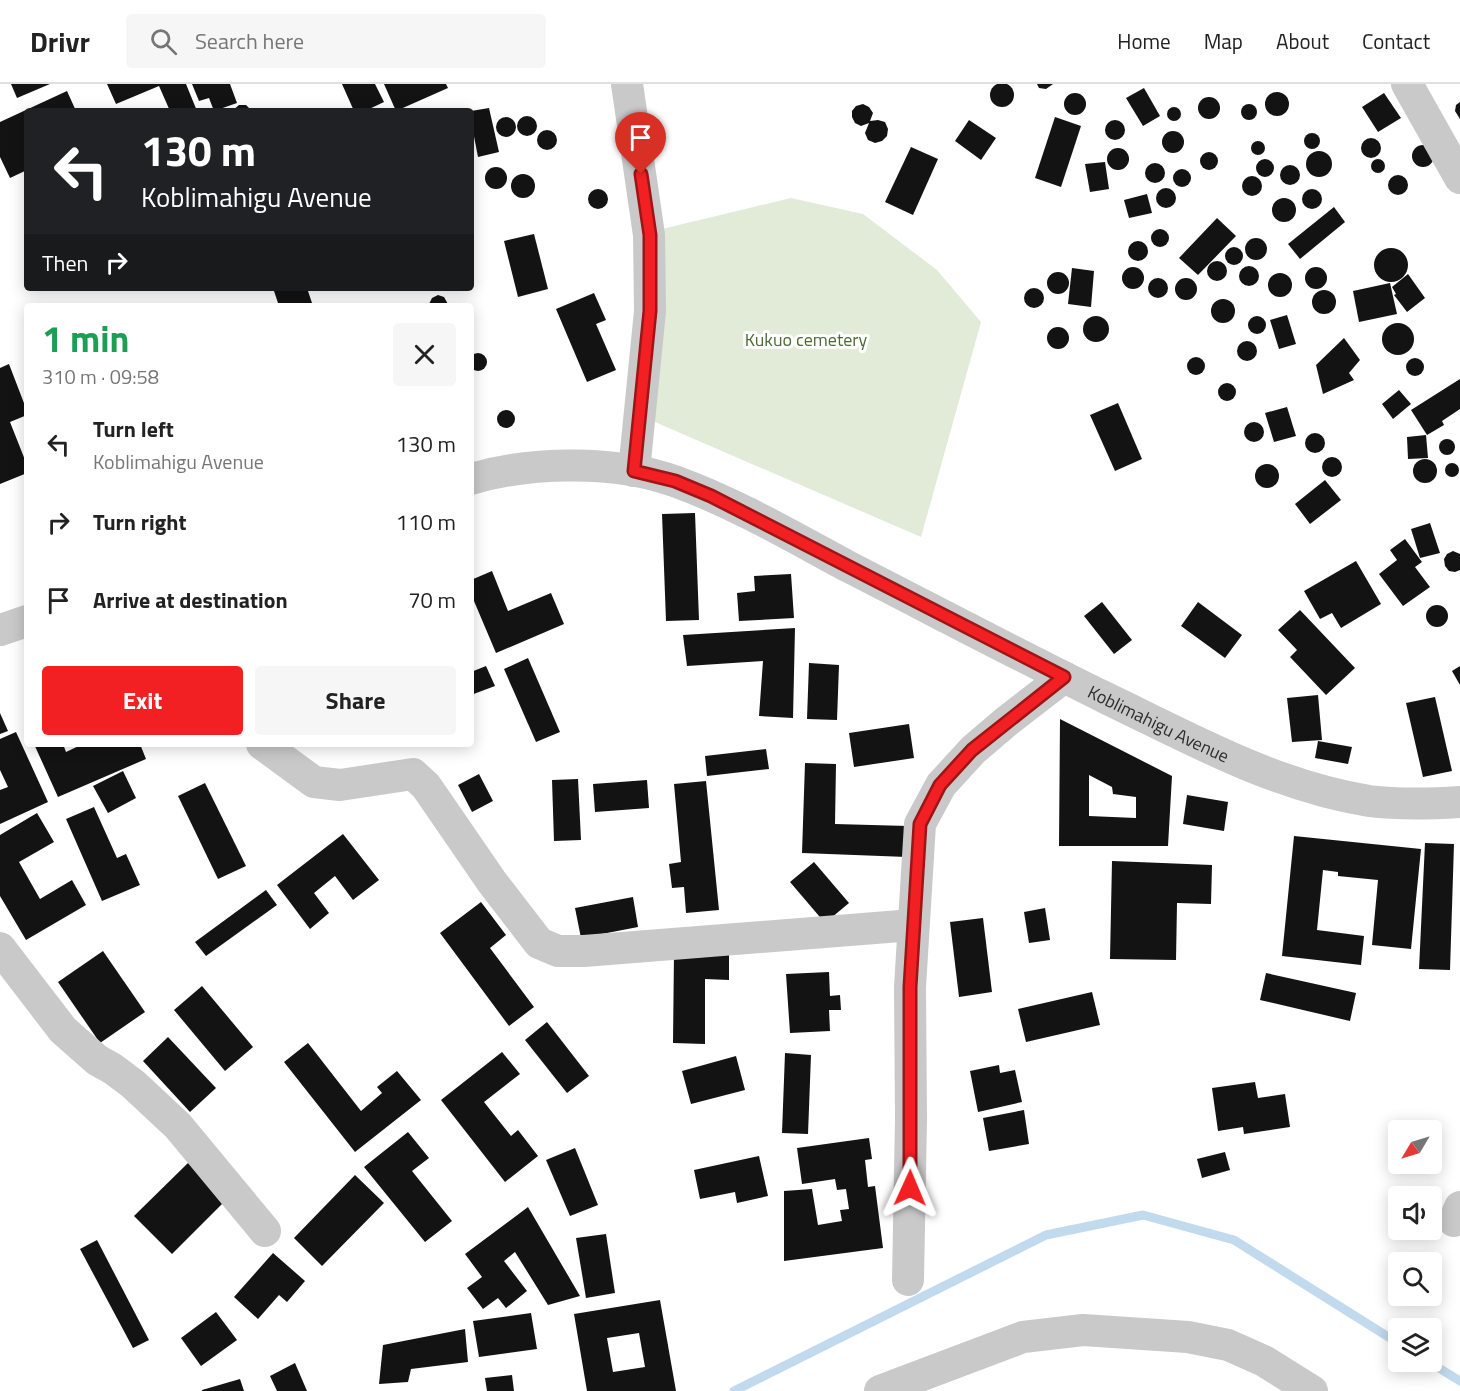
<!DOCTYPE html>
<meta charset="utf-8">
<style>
body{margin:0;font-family:"Titillium Web",sans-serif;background:#f6f6f6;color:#222;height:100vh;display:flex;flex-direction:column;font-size:22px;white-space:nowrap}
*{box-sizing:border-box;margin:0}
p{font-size:20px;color:#767676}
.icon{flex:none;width:33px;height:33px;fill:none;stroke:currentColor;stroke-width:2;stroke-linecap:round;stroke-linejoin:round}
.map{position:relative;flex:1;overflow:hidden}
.panel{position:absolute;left:24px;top:219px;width:450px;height:444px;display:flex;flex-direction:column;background:#fff;border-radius:6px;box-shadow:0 3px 15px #0003}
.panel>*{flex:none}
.guide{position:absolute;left:24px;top:24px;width:450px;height:183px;border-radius:6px;box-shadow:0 3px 15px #0003;background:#202124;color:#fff;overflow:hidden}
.needle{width:39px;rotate:232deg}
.fabs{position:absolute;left:1388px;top:1036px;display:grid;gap:12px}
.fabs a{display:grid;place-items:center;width:54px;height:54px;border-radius:6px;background:#fff;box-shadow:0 3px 15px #0003;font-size:30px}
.pin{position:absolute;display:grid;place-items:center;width:51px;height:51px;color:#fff;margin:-62px -26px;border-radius:50% 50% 50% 0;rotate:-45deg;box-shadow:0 0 6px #0007}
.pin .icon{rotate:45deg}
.me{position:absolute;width:66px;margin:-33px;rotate:1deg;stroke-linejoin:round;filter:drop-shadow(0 0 4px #0008)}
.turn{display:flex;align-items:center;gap:21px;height:126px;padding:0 18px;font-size:27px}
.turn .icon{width:78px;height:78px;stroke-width:2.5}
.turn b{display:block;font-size:42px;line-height:51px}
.then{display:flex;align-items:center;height:57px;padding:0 18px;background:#0003;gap:12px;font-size:22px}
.round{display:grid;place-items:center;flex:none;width:63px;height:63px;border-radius:6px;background:#f6f6f6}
.summary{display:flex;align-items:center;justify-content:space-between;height:102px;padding:0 18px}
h1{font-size:36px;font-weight:700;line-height:45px;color:#1e9e55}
.button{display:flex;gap:12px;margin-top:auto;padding:12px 18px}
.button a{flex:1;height:69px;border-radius:6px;background:#f22022;color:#fff;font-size:24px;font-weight:700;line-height:69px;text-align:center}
.button a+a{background:#f6f6f6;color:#222}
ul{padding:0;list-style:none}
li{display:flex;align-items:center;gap:18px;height:78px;padding:0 18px}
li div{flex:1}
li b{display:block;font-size:22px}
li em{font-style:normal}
header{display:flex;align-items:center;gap:36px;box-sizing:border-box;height:84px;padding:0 30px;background:#fff;border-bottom:2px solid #e0e0e0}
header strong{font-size:28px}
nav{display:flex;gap:33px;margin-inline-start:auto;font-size:21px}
.search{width:420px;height:54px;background:#f6f6f6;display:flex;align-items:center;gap:15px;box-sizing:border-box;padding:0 21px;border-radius:6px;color:#767676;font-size:22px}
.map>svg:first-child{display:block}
.green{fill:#e1ebd8}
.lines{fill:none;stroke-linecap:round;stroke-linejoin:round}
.stream{stroke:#c2daed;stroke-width:9}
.building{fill:#131313;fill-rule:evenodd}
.minor{stroke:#c9c9c9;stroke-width:32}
.route-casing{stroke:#9d1516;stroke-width:15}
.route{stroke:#f22022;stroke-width:10}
.labels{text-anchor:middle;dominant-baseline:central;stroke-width:6;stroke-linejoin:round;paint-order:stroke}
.park-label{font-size:18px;fill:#4c6a37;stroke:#fff}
.street-label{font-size:18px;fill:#2c2c2c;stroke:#fff}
</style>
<header>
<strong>Drivr</strong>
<div class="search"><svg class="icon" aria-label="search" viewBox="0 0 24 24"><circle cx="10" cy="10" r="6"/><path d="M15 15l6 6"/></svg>Search here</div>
<nav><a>Home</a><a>Map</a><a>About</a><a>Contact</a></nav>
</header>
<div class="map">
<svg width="1460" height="1307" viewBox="0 0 1460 1307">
<rect width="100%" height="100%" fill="#fff"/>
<polygon class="green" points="791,114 863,130 937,186 981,238 921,453 648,335 662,145"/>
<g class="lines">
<g class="stream">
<polyline points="1429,1278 1460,1297"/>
<polyline points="734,1307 1046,1151 1143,1131 1234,1156 1398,1259"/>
</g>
</g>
<g class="building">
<circle cx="1002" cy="11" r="12"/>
<polygon points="11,0 50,0 17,14"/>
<polygon points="107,0 186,0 197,27 170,27 159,2 116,20"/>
<polygon points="192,0 230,0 237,19 214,27 209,14 199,17"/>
<polygon points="342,0 375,0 384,18 365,27 354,27"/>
<polygon points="384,0 446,0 448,4 396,27"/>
<polygon points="1037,0 1053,0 1046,5 1039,4"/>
<polygon points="1144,4 1160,32 1143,42 1126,14"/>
<polygon points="67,7 76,27 27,27 27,54 25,55 27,58 27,86 10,94 0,73 0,38"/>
<circle cx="1277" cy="20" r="12"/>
<circle cx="1075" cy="20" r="11"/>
<polygon points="1384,9 1401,34 1378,48 1362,23"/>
<circle cx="1209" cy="24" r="11"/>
<polygon points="1460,18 1460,35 1455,27 1456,21"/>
<circle cx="1249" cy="28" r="8"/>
<polygon points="863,20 869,23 873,29 870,37 878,36 885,38 888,45 887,52 882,57 875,59 868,56 865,49 869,39 861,42 855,39 852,33 852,27 856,22"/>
<polygon points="239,21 246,21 252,27 232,27"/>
<circle cx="1174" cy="30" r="7"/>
<polygon points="489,24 499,68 478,73 471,37 471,27"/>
<circle cx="527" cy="42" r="10"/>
<circle cx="506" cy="43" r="10"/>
<polygon points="1055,33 1081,42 1061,103 1035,94"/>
<circle cx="1115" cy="46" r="10"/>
<polygon points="969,36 996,54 981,76 955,57"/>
<circle cx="547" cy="56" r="10"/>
<circle cx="1173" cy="58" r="11"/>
<circle cx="1312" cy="57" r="8"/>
<circle cx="1371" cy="64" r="10"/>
<circle cx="1258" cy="64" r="7"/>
<circle cx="1423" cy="72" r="11"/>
<polygon points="911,63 938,75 913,131 885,118"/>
<circle cx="1118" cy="75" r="11"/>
<circle cx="1319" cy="80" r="13"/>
<circle cx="1209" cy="77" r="9"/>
<circle cx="1265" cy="84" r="9"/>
<circle cx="1378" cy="82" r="7"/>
<polygon points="1105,78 1109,105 1090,108 1085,80"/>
<circle cx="1155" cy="89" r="10"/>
<circle cx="1290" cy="91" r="10"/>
<circle cx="496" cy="94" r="11"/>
<circle cx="1182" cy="94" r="9"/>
<circle cx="523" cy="102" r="12"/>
<circle cx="1398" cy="101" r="10"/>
<circle cx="1252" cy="102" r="10"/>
<circle cx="1166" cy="114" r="10"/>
<circle cx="1312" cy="115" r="10"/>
<circle cx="598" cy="115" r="10"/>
<polygon points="1147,110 1152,129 1129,134 1124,116"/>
<circle cx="1284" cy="126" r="12"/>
<polygon points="1334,123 1345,138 1300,175 1288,160"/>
<polygon points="1217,134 1236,152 1198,191 1179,174"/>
<circle cx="1160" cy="154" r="9"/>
<polygon points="534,150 548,205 518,213 504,157"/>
<circle cx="1256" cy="165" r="11"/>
<circle cx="1138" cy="167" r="10"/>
<circle cx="1234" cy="172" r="9"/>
<circle cx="1391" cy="181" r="17"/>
<circle cx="1217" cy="187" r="10"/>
<circle cx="1249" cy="192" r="10"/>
<circle cx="1133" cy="194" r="11"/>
<circle cx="1316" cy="194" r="11"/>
<polygon points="1072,184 1094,187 1091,223 1068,220"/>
<circle cx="1058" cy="199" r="11"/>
<circle cx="1280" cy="201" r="12"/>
<polygon points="1408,190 1425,214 1407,228 1394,211 1396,210 1392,203"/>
<circle cx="1158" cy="204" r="10"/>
<circle cx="1186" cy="205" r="11"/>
<polygon points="1390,199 1397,230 1359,238 1353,207"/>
<circle cx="1034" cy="214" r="10"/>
<polygon points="273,204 307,204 313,222 279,222"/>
<circle cx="1324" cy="218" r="12"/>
<polygon points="594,209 606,236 596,240 616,286 587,298 556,225"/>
<polygon points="438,211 444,213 449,222 428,222 432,214"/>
<circle cx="1223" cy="227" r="12"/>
<polygon points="1287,231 1296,260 1279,265 1270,236"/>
<circle cx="1257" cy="241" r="9"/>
<circle cx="1096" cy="245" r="13"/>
<circle cx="1398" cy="255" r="16"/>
<circle cx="1058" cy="254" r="11"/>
<polygon points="1344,254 1360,276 1349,289 1354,296 1323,310 1316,281"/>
<circle cx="1247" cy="267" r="10"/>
<circle cx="478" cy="278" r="9"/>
<circle cx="1196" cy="282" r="9"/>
<circle cx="1415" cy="283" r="9"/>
<polygon points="9,280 27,327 27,331 10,338 27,381 27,389 0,400 0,284"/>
<polygon points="1460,295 1460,325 1442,337 1444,341 1427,351 1411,326"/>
<circle cx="1227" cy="308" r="9"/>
<polygon points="1399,306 1411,320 1393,335 1382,320"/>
<polygon points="1118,319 1142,375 1115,387 1090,331"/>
<polygon points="1287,323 1296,352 1274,358 1265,329"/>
<circle cx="506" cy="335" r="9"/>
<circle cx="1254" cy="348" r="10"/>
<circle cx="1315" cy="359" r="10"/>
<polygon points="1426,351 1428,374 1408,375 1407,353"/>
<circle cx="1447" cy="363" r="8"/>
<circle cx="1332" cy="383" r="10"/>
<circle cx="1425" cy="387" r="12"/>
<circle cx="1452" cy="386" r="7"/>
<circle cx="1267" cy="392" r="12"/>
<polygon points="1325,396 1341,416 1310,440 1295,420"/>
<polygon points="695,429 699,536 666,537 662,430"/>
<polygon points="1430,439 1440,469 1420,474 1411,445"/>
<polygon points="1405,455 1422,478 1415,483 1430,503 1403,522 1379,490 1397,476 1390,466"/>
<polygon points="1453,467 1460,470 1460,486 1455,488 1449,487 1445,482 1444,475 1447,470"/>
<polygon points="1356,477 1381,520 1341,544 1332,529 1320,535 1304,507"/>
<polygon points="492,487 508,527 551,509 564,540 496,569 471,510 471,496"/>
<polygon points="791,490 794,534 739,537 737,509 755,507 754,492"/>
<polygon points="1102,518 1132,556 1114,570 1084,532"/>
<polygon points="1198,518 1242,551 1225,574 1181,542"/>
<circle cx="1437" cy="532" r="11"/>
<polygon points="1300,526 1355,584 1326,611 1290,573 1297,566 1278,546"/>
<polygon points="795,544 793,634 759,632 763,577 687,582 683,551"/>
<polygon points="528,574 560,648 536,658 504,585"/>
<polygon points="809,579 839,581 837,636 807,635"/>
<polygon points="486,582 495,602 471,611 471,588"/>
<polygon points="1460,582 1460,601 1452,587"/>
<polygon points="1318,611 1322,656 1292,658 1287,614"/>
<polygon points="1435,613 1452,687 1423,693 1406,619"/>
<polygon points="0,629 8,647 0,650"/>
<path d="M 1060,635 L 1172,692 L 1168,762 L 1059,762 ZM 1089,691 L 1112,703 L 1113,710 L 1136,713 L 1136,734 L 1089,732 Z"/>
<polygon points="909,640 914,674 854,683 849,649"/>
<polygon points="16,648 48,718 0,740 0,706 8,703 0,686 0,655"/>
<polygon points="1318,657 1352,663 1348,680 1315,674"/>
<polygon points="34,660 63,660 66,668 83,660 140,660 146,675 58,713"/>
<polygon points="766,665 769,685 707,692 705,672"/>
<polygon points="805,679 836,680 835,740 908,742 907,773 802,769"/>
<polygon points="123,687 136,714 108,729 93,702"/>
<polygon points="479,690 493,717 472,728 458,701"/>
<polygon points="578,695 581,756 554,757 552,696"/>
<polygon points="647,696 649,724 595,728 593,700"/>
<polygon points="706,697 719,826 686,829 684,803 672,804 669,780 681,778 674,700"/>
<polygon points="205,699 246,782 218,795 178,712"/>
<polygon points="1187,711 1228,718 1224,747 1183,740"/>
<polygon points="94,723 117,774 126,770 140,801 102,817 66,735"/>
<polygon points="37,729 54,758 19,778 40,815 72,796 86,821 26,856 0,812 0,751"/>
<polygon points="343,750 379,796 353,816 335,792 314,809 329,829 310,845 277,801"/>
<polygon points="1294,752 1421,765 1411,865 1372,861 1378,796 1338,792 1338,788 1323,786 1317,846 1364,852 1361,881 1282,872"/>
<polygon points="1425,759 1454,760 1450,886 1419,885"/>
<polygon points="1112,777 1212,781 1211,820 1177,819 1176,876 1110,875"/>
<polygon points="814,778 849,819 825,839 790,798"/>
<polygon points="266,806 277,821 206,872 195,858"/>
<polygon points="633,813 638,843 581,854 575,824"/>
<polygon points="481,818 506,851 490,864 534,923 509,942 440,849"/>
<polygon points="1045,824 1050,856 1029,859 1024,828"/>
<polygon points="983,834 992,908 959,913 950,838"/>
<polygon points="103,867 145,928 100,959 58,898"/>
<polygon points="674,868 729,869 729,896 705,895 705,960 673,959"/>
<polygon points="829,888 830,912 840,911 841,926 829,926 830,947 790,949 786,890"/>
<polygon points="1266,889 1356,909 1350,937 1260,916"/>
<polygon points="202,902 253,963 225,987 174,926"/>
<polygon points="1092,908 1100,941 1026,958 1018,925"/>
<polygon points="547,938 589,992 567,1009 525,956"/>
<polygon points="168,953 216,1004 190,1028 143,977"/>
<polygon points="308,959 361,1027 382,1009 377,1003 397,987 421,1016 355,1068 284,978"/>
<polygon points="502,968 520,990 484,1018 511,1052 518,1046 538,1072 505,1098 441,1016"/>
<polygon points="785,969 811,971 808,1050 782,1049"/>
<polygon points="736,972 745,1006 691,1020 682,987"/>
<polygon points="999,981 1000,989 1015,986 1022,1018 978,1028 970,987"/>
<polygon points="1255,998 1258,1014 1285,1010 1290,1043 1244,1050 1243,1043 1218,1047 1212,1004"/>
<polygon points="1024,1026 1029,1060 989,1067 983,1034"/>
<polygon points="408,1048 429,1074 412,1087 452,1137 425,1158 364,1083"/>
<polygon points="869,1054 872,1075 865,1076 868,1103 875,1102 883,1164 784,1177 784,1107 812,1105 818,1141 842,1137 840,1126 849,1125 846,1105 837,1106 835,1095 802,1100 797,1064"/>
<polygon points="575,1064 598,1121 570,1132 546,1076"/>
<polygon points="1225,1068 1230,1086 1202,1094 1197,1075"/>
<polygon points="759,1072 768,1112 737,1119 735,1108 700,1115 694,1086"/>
<polygon points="189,1078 226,1116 172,1170 134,1132"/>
<polygon points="355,1091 384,1119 322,1182 294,1154"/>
<polygon points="528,1123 580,1212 548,1221 515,1168 504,1177 527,1207 506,1224 498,1214 483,1225 467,1204 482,1193 465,1170"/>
<polygon points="606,1150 615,1209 586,1214 576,1154"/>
<polygon points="97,1156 149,1256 133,1264 80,1165"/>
<polygon points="273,1169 305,1197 287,1218 279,1211 258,1235 234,1213"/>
<path d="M 660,1216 L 676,1307 L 587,1307 L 574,1230 ZM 639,1249 L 645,1283 L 613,1288 L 607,1254 Z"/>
<polygon points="216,1228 237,1256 201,1282 181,1254"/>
<polygon points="531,1229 537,1265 479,1273 473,1237"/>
<polygon points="465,1245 468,1278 411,1285 408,1298 379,1300 383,1261"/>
<polygon points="295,1279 307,1307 277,1307 270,1292"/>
<polygon points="512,1291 514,1307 487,1307 485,1294"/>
<polygon points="240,1295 244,1307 202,1307 202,1306"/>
</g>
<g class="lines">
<g class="minor">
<polyline points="627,0 649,151 650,227 634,387"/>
<polyline points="1407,0 1460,94"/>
<path id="s1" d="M 471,395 C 531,377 617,376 677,398 C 737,420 793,453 849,483 C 935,527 1020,572 1106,614 C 1191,655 1275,702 1369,717 C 1400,721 1430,720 1460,718"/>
<polyline points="0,546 27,537"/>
<polyline points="262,660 314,698 340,701 413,690 426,702 492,798 539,859 558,867 584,867 913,841"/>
<polyline points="0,864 63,946 97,976 113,985 133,1000 178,1042 265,1147"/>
<polyline points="1454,1137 1460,1123"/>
<polyline points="908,1196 911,1035 910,903 920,740 941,701 973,666 1007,637 1064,593"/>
<polyline points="880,1307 1023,1253 1083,1246 1188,1253 1228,1261 1264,1277 1312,1307"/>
</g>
</g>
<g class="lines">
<defs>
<polyline id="route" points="641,90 650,151 650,227 634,387 675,397 711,412 1064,593 972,666 940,701 920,740 910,903 910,1104"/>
</defs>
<use href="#route" class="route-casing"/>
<use href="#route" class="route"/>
</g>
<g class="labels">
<g class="park-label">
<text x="806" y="255">Kukuo cemetery</text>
</g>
<g class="street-label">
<text stroke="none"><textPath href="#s1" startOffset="748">Koblimahigu Avenue</textPath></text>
</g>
</g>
</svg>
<div class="fabs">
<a><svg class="needle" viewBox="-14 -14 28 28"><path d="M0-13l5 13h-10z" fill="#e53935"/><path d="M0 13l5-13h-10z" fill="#767676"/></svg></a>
<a><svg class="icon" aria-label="sound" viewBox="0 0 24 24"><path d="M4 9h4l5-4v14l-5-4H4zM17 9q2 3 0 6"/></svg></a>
<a><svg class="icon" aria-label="search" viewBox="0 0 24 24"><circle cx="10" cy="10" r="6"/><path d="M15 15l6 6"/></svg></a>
<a><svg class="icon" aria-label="layers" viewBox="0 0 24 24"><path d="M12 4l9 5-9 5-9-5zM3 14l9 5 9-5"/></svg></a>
</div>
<div class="pin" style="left:641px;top:90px;background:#d93025"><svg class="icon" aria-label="arrive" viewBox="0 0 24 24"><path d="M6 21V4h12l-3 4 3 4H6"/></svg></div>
<svg class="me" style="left:910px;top:1104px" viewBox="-20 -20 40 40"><path d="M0-17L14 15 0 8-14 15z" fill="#f22022" stroke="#fff" stroke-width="4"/></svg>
<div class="guide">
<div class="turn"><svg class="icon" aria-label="left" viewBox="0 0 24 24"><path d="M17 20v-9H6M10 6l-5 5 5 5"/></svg><div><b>130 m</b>Koblimahigu Avenue</div></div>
<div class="then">Then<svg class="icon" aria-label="right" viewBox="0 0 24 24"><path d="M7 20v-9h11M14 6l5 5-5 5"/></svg></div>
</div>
<section class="panel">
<div class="summary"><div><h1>1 min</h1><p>310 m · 09:58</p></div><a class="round"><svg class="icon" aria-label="close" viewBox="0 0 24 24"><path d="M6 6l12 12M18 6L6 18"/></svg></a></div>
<ul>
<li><svg class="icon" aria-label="left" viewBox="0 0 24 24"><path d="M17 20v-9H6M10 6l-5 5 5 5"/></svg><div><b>Turn left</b><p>Koblimahigu Avenue</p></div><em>130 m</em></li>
<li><svg class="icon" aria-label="right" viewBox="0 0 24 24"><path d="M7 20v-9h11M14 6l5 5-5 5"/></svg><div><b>Turn right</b></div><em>110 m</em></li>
<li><svg class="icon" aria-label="arrive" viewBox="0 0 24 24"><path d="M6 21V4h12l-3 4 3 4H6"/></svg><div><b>Arrive at destination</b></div><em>70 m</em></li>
</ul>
<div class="button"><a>Exit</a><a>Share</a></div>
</section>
</div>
